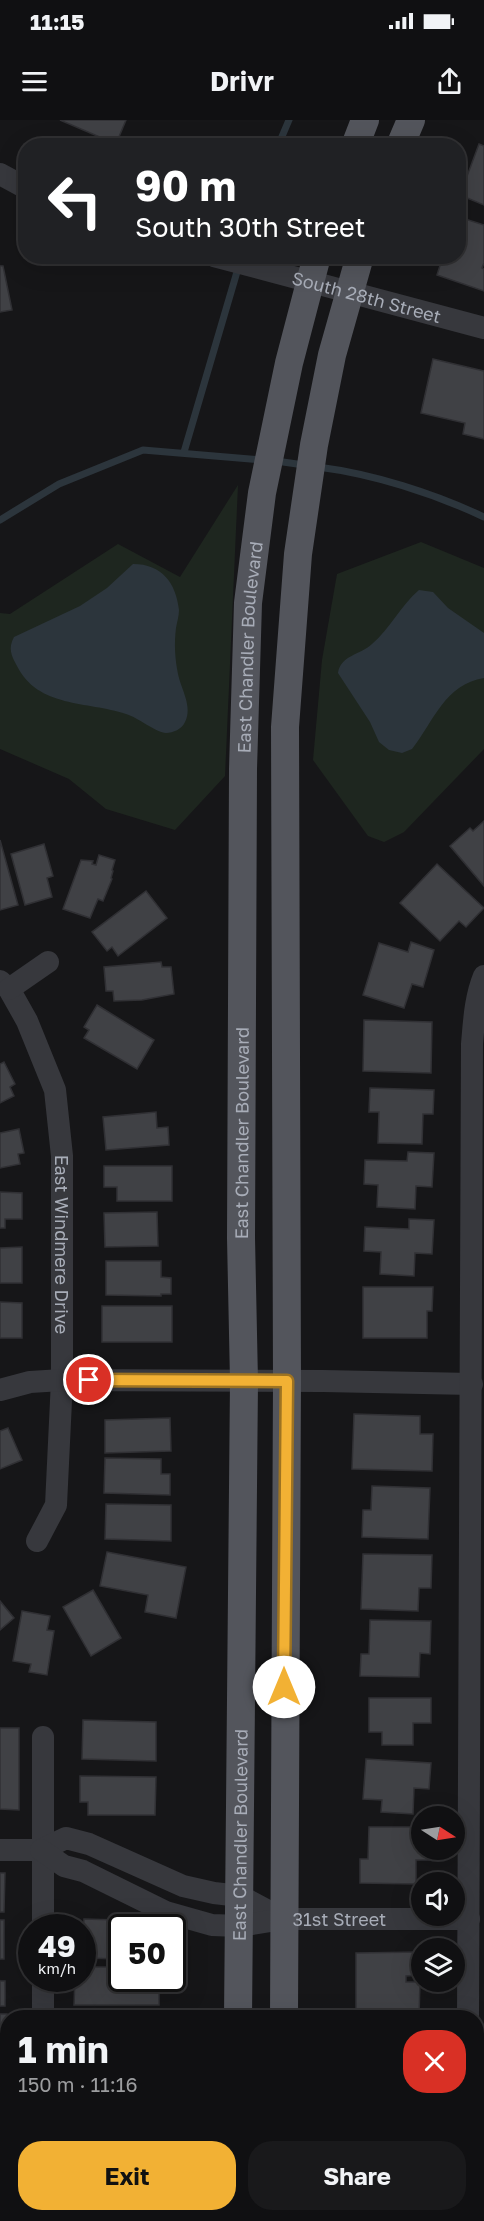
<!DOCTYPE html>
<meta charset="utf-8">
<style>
body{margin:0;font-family:"Golos Text",sans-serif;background:#19191b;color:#f1f3f6;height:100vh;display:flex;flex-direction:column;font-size:22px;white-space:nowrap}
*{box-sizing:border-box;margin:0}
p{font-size:20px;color:#9c9d9f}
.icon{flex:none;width:33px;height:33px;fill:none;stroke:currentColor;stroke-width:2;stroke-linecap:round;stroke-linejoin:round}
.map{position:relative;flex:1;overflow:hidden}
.panel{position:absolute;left:0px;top:1890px;width:484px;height:212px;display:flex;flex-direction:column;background:#101012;border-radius:24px 24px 0 0;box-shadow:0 6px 24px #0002,0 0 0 2px #303032}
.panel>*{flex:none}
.guide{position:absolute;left:18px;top:18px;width:448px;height:126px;border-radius:24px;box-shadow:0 6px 24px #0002,0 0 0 2px #303032;background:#202124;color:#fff;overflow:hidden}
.needle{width:39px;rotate:102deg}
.buttons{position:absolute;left:411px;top:1686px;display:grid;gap:12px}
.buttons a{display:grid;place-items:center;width:54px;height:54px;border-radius:50%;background:#101012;box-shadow:0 6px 24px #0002,0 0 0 2px #303032;font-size:30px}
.speed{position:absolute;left:18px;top:1794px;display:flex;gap:12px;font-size:30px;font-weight:700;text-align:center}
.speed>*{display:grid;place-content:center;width:78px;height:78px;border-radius:50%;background:#101012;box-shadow:0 6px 24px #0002,0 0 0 2px #303032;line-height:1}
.speed small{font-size:15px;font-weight:400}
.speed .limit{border:3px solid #111;border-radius:9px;background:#fff;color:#111}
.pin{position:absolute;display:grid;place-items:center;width:51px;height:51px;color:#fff;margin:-26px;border:3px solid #fff;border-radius:50%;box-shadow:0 2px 6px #0007}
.me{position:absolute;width:66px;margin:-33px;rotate:0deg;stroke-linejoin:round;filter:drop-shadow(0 0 4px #0008)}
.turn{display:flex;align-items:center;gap:21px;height:126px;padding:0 18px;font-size:27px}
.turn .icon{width:78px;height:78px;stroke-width:2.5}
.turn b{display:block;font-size:42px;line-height:51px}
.round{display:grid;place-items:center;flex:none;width:63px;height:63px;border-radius:24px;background:#19191b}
.head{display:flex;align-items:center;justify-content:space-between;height:102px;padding:0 18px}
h1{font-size:36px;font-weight:700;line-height:45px}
.primary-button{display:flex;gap:12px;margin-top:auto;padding:12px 18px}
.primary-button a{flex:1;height:69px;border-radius:24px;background:#f2b134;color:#111;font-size:24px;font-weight:700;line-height:69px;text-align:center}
.primary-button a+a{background:#19191b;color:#f1f3f6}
.status{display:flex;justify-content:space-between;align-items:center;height:42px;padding:0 30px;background:#101012;direction:ltr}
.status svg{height:16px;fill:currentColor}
header{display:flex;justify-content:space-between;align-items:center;height:78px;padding:0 18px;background:#101012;font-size:27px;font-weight:700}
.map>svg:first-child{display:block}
.green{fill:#1e261f}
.water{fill:#2c353c}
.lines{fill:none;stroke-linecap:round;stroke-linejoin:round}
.stream{stroke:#2c353c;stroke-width:7}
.building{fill:#404145;stroke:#303034;stroke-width:1.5}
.minor{stroke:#37383d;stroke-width:22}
.major{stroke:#53555c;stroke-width:28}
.route-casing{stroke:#9d7322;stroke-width:15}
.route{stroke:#f2b134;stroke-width:10}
.labels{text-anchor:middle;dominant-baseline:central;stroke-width:6;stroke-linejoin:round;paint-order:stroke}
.street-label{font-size:18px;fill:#a8adb8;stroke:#111113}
</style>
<div class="status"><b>11:15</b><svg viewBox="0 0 49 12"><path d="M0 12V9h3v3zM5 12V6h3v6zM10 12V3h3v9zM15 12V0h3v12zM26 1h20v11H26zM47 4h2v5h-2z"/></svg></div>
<header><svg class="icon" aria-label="menu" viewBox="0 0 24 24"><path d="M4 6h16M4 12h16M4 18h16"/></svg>Drivr<svg class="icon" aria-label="share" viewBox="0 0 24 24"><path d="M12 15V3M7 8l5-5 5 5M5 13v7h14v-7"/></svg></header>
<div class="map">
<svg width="484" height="2101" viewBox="0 0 484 2101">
<rect width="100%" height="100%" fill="#161618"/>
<g class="green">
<polygon points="238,365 225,656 175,710 106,689 69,659 0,629 0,493 10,494 118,424 180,457"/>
<polygon points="421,422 484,448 484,629 404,712 384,722 368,716 313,640 322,540 337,454"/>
</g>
<g class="water">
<path d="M 133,444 C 162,444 176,463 179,490 C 179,496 177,502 176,508 C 174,524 175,539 178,554 C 181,569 193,587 185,602 C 182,609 173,613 166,613 C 157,613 137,597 126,594 C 87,581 38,588 17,546 C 11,535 8,528 14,517 L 80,486 L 107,468 Z"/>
<path d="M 419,470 L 433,472 L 448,488 L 484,513 L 484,558 C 445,564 434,601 412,629 L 402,633 L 389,630 L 379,622 L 370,602 L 338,553 C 341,535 360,535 372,524 C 390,509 401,485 419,470 Z"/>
</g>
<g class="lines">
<g class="stream">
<polyline points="278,26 289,0"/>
<polyline points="184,332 239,145"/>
<polyline points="276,341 304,345"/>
<path d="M 318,347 C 373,354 433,373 484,397"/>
<polyline points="0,400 59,364 143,330 262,340"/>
</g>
</g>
<g class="building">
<polygon points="60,0 126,0 116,24"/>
<polygon points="479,24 484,26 484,85 460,75"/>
<polygon points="459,97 484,105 484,143 482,148 484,149 484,171 437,155 443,136 459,136"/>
<polygon points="0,146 3,146 12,190 0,192"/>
<polygon points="433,239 484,251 484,319 463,314 465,303 421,293"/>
<polygon points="484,701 484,766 450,726 470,708 473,711"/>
<polygon points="0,720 18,785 0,790"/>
<polygon points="44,724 53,756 47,758 52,777 25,785 11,734"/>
<polygon points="99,735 115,740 112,750 113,751 111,758 112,759 103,781 98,779 90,798 63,789 81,740 93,741 92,744 96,745"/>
<polygon points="437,744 484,788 466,807 459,801 440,821 400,783"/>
<polygon points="146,771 167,798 118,836 112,827 107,831 92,812"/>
<polygon points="411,822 434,830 423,867 412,864 404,888 363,875 379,823 408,832"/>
<polygon points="161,842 162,847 171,847 174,874 142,880 114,881 113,871 106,871 104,847"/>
<polygon points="97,885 154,920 137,949 84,918 89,910 84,907"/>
<polygon points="364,900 432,902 431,953 363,951"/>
<polygon points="4,942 15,964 10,967 14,976 0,983 0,944"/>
<polygon points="370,968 434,970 433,994 423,994 422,1024 378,1023 379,992 369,992"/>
<polygon points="156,992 157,1008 168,1007 169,1025 106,1030 103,997"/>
<polygon points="19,1009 24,1033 18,1034 20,1044 0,1048 0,1013"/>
<polygon points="408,1032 434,1033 432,1067 416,1066 415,1089 377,1087 378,1065 364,1064 365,1040 407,1041"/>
<polygon points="104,1046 172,1046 172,1081 117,1081 117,1067 104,1067"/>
<polygon points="0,1072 22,1073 22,1099 5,1099 5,1108 0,1108"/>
<polygon points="157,1092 158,1126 105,1127 104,1093"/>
<polygon points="409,1099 434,1100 432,1134 415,1133 414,1156 380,1154 381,1132 364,1131 365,1107 409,1109"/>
<polygon points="22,1127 22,1163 0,1163 0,1128"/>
<polygon points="106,1141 161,1141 161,1157 171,1158 171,1174 161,1174 161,1176 106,1175"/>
<polygon points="363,1167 433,1167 432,1191 427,1191 427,1218 363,1218"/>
<polygon points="0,1182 22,1183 22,1218 0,1218"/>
<rect x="102" y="1186" width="70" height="36"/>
<polygon points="354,1294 420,1296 420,1314 433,1314 432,1351 352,1349"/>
<polygon points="170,1298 171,1331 105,1333 105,1300"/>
<polygon points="8,1308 22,1340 0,1349 0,1311"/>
<polygon points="105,1338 161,1339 161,1354 170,1354 170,1375 104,1373"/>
<polygon points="372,1366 430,1368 428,1419 362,1417 363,1390 371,1390"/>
<polygon points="106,1384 171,1385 171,1421 105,1419"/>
<polygon points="107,1432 186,1447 176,1498 145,1492 148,1475 100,1466"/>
<polygon points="363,1434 432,1435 431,1468 419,1468 418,1491 361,1489"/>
<polygon points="93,1470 121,1518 91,1536 63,1487"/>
<polygon points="0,1481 14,1498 0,1510"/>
<polygon points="22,1491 50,1496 47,1510 54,1511 47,1555 29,1552 31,1544 13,1541"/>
<polygon points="370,1500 431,1501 430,1534 420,1533 419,1557 360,1556 361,1534 369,1534"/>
<polygon points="369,1578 431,1578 431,1603 413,1603 413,1625 382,1625 382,1612 369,1612"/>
<polygon points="83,1600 156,1602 156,1641 82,1639"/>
<polygon points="0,1608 19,1608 19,1690 0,1689"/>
<polygon points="366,1639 431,1643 429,1669 414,1668 413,1694 381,1692 382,1680 363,1679"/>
<polygon points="80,1656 156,1657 155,1695 88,1695 88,1682 80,1682"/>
<polygon points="369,1707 422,1707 422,1730 430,1730 430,1740 416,1740 416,1764 360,1763 360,1739 368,1739"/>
<polygon points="0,1753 5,1753 4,1792 0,1792"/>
<polygon points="84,1799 152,1801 152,1808 122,1808 122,1839 82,1838"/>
<rect x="0" y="1800" width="4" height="39"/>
<polygon points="419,1832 419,1855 406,1856 406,1862 420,1862 419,1897 356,1897 356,1833"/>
<polygon points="82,1847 122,1847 122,1858 159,1858 159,1885 74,1885 75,1858 82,1858"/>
<rect x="0" y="1861" width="5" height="25"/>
<rect x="79" y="1893" width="72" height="5"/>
<polygon points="0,1894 7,1894 6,1931 0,1931"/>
<rect x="0" y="1938" width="4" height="39"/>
<rect x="0" y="1985" width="3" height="39"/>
<rect x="0" y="2033" width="6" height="38"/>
<rect x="0" y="2080" width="6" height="21"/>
<rect x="77" y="2094" width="81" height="7"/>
<polygon points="381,2094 453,2094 455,2101 383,2101"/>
</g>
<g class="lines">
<g class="minor">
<polyline points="0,54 26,68"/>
<path id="s1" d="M 214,136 L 484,208"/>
<path id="s2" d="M 0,861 L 9,869 L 27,901 L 55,970 L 62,1036 L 62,1260 L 56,1385 L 37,1421"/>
<polyline points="9,869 48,842"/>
<polyline points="0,1270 30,1262 62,1260 323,1261 472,1264"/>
<polyline points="43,1617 43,1808"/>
<polyline points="0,1730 41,1730 66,1718 89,1724 183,1766 214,1773 240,1776 283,1799"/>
<path id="s3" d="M 41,1730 L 64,1746 L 83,1751 L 166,1792 L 212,1805 L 240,1806 L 283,1799 L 469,1799"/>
<polyline points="43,1898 43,1858"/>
<path d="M 468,1898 L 472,924 C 474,901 475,878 484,856"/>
<polyline points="477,2008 484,2042"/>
<polyline points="43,2101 43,2094"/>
</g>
<g class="major">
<polyline points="355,26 365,0"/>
<polyline points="400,26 411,0"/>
<path id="s4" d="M 238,1898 L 244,1261 L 241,1118 L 243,649 L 248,483 L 262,373 L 289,243 L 317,136"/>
<polyline points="284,1898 287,1261 285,607 298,434 314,325 332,235 360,136"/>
<polyline points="233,2101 233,2094"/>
<polyline points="283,2101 283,2094"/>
</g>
</g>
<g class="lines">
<defs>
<polyline id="route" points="89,1260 287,1261 284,1567"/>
</defs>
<use href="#route" class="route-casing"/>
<use href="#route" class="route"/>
</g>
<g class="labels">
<g class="street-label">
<text stroke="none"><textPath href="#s1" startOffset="158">South 28th Street</textPath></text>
<text stroke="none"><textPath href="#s4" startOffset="1371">East Chandler Boulevard</textPath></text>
<text stroke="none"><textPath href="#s4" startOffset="885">East Chandler Boulevard</textPath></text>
<text stroke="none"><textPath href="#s2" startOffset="278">East Windmere Drive</textPath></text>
<text stroke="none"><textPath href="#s4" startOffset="183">East Chandler Boulevard</textPath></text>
<text stroke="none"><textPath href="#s3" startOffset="316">31st Street</textPath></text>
</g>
</g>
</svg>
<div class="buttons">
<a><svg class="needle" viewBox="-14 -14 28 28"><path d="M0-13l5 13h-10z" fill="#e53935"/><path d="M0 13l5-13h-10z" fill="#9c9d9f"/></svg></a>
<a><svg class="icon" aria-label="sound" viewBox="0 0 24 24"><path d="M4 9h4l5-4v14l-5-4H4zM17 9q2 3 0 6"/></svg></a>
<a><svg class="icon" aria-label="layers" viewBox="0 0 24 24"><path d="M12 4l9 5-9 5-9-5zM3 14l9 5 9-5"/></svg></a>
</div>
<div class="speed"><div>49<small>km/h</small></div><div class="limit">50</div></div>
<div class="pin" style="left:89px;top:1260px;background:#d93025"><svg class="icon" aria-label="arrive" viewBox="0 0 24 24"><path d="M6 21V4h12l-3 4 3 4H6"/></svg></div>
<svg class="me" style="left:284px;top:1567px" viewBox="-20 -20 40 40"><circle r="19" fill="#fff"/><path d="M0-13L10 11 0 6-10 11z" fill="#f2b134"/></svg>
<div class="guide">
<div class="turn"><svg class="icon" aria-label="left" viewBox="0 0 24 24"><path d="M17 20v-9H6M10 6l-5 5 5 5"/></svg><div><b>90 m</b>South 30th Street</div></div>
</div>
<section class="panel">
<div class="head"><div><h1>1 min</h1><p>150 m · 11:16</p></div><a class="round" style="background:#d93025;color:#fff"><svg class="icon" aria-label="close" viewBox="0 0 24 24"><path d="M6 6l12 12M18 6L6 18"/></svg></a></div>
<div class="primary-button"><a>Exit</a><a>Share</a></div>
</section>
</div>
